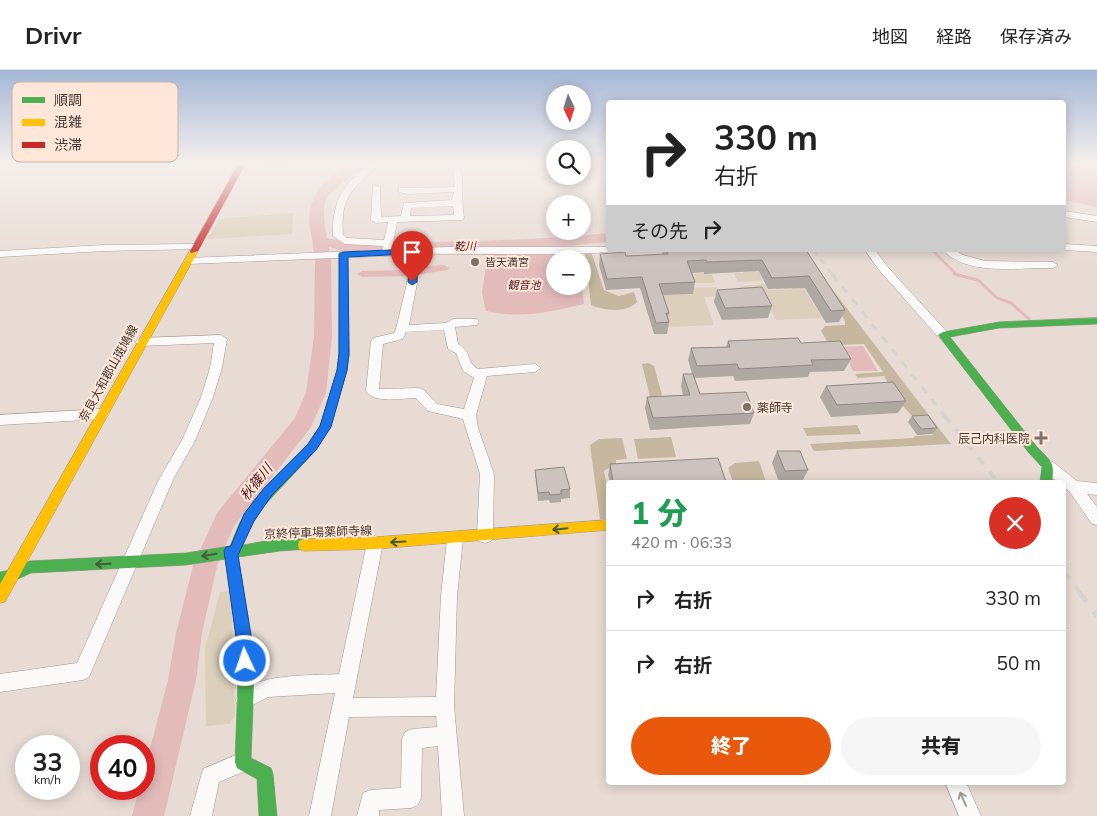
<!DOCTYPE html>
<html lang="ja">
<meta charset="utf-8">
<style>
body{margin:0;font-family:Mulish,"Noto Sans JP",sans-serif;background:#f6f6f6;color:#222;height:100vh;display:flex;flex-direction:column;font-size:19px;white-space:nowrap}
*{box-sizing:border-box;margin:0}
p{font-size:16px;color:#767676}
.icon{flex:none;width:28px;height:28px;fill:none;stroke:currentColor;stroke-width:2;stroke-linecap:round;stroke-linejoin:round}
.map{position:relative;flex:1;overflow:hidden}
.side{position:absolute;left:606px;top:410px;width:460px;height:305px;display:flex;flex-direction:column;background:#fff;border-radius:5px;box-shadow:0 2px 12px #0003}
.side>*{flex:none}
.guide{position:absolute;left:606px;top:30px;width:460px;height:152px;border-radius:5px;box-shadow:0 2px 12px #0003;background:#fff;color:#222;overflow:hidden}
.needle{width:32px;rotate:176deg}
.fabs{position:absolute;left:546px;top:15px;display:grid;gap:10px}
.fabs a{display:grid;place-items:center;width:45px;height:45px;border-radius:50%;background:#fff;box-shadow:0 2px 12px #0003;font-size:25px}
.speed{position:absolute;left:15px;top:665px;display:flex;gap:10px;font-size:25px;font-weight:700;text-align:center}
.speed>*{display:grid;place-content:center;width:65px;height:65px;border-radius:50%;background:#fff;box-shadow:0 2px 12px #0003;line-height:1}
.speed small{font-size:12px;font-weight:400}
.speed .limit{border:8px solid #d22;background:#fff;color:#111}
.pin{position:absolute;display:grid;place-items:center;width:42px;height:42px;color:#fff;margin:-51px -21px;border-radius:50% 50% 50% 0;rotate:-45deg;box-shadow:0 0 5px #0007}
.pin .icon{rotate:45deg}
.me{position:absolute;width:55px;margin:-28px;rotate:357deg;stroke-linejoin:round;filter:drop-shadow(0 0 4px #0008)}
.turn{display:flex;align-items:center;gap:18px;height:105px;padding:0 25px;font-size:22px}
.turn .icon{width:65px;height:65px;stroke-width:2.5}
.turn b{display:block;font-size:35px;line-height:42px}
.then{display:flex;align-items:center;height:48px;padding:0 25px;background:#0003;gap:10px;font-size:19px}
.round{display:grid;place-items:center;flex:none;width:52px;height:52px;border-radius:26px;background:#f6f6f6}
.head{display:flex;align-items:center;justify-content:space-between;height:85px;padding:0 25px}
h1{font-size:30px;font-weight:800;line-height:38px;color:#1e9e55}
.primary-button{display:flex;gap:10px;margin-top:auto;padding:10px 25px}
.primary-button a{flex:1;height:58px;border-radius:30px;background:#ea580c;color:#fff;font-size:20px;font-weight:800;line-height:58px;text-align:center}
.primary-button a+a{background:#f6f6f6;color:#222}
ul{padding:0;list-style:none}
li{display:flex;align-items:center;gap:15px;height:65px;padding:0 25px;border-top:1px solid #e0e0e0}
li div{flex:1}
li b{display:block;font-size:19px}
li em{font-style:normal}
header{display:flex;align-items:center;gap:30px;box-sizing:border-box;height:70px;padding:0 25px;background:#fff;border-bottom:1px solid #e0e0e0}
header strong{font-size:24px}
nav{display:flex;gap:28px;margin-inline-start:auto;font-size:18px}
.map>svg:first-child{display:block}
.green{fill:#dccfbb}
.forest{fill:#c6b89e}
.water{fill:#e2bbba}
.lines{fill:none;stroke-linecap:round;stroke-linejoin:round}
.stream-far1{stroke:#e2bbba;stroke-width:2.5}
.stream{stroke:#e2bbba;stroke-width:3}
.canal{fill:#e2bbba;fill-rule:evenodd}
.river{fill:#e2bbba;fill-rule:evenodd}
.street-casing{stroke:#a29892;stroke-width:1}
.fast-casing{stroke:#a29892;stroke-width:1}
.slow-casing{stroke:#a29892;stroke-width:1}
.jam-casing{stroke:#a29892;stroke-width:1}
.street{fill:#fcfaf9;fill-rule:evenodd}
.fast{fill:#4caf50;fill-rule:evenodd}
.slow{fill:#ffc107;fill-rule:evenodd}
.jam{fill:#c62828;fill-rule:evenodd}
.rail-far3{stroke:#d7d3d1;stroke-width:2.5;stroke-dasharray:6 6;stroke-linecap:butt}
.rail-far2{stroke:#d7d3d1;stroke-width:3;stroke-dasharray:8 8;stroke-linecap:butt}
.rail-far1{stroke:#d7d3d1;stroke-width:4;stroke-dasharray:9 9;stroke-linecap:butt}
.rail{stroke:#d7d3d1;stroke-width:5;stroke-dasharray:12 12;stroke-linecap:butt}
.wall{fill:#b0a8a3}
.shaded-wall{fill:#908885}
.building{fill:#cdc3be;stroke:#908885}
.oneway{stroke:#455c3c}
.oneway2{stroke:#9f9a96}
.route{fill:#1a73e8;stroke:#114b97}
.poi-dot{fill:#7c726b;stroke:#fee7d9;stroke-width:2}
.labels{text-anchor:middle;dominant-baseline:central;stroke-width:4;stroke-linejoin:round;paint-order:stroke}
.far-water-label{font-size:11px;font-style:italic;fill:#50131d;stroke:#fee7d9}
.far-poi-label{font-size:11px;fill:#423933;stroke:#fee7d9;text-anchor:start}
.street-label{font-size:12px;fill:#423933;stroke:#fee7d9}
.poi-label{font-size:12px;fill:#423933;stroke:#fee7d9;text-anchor:start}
.water-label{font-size:14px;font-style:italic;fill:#50131d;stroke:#fee7d9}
.key{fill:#fee7d9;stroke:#c6b3a7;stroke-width:1}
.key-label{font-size:14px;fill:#423933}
</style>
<header>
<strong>Drivr</strong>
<nav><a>地図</a><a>経路</a><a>保存済み</a></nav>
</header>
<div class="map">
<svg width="1097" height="746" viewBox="0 0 1097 746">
<rect width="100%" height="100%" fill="#e8dbd4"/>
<g class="green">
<polygon points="293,143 292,164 207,169 219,149"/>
<polygon points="792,198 822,248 776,250 762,224 744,224 740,216 765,214 768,220 792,219 785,206 761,207 763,211 738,212 734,203 743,203 742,200"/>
<polygon points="703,203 712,204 715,213 667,213 671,225 693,224 691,218 717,217 720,226 704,227 714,255 668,257 652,205"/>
<polygon points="231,521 235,646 229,654 206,656 205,579 220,522"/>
</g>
<g class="forest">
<polygon points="802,180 951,374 814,381 810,374 913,368 915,366 933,365 921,346 913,347 900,333 884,306 858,308 855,304 883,302 864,274 839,275 828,273 821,261 825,256 845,255 845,251"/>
<path d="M 585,183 L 591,183 L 593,187 L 604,220 L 619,226 L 634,222 L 637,232 C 628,243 603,241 591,235 Z"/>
<polygon points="648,293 654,296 662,325 658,327 650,327 642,294"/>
<polygon points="857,355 861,364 807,366 803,358"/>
<polygon points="671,367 676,387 638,389 634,369"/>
<polygon points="622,368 627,389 616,390 616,394 604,401 609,428 609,449 600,449 590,375 599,369"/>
<polygon points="759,391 766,412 733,412 728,398 735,393"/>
</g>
<g class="water">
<polygon points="1064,93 1097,93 1097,137 1064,130"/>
<path d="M 488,182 L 580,184 L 581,189 L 555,189 L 555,216 L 582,216 L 584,234 C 550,242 520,249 486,241 L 482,223 Z"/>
<polygon points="863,276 878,301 853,301 842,277"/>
</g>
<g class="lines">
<polyline class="stream-far1" points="932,180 957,205"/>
<polyline class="stream" points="954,204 978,210 997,228 1011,233 1029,249"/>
<polygon class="canal" points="444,195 449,198 447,200 410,206 362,207 357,204 362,201 410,200 426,196"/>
<path class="river" d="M 349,93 L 363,93 C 337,126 316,114 327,168 C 355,175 385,172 414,172 C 479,172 544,169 609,163 L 609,172 L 524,180 L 346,182 L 329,177 L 331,189 L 332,266 L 326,323 L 311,357 L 234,456 L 217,496 L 202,563 L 196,610 L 164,746 L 132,746 L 139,719 L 144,719 L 144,701 L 168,610 L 176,563 L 193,496 L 217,443 L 295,348 L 306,323 L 314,266 L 315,189 L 309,150 L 310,137 L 319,117 Z"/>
<defs>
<g id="street">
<path d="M 370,93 L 380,93 C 354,120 340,123 343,165 L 347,168 L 384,170 L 388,152 L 376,153 L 371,150 L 373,115 L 380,117 L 381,147 L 401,146 L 404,133 L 452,130 L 454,122 L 407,124 L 399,122 L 399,118 L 455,117 L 453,100 L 457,97 L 461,100 C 464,118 461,130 464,148 L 462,150 L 397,152 L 392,179 L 448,177 L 609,177 L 609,180 L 614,180 C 606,187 444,183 419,184 L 417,213 L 409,255 L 446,253 L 453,249 L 477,249 L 479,252 L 477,255 L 455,257 L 458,274 C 472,282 466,292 478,299 L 535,294 L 541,298 L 535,302 L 487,306 L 476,345 L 478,358 L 494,404 L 493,466 L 491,471 L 485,473 L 479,471 L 477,466 L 480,404 L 463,349 L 428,341 L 416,328 C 402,328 374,334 366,321 L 371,271 L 373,268 L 394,263 L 396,259 L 407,213 L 409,185 L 188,194 L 183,191 L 188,188 L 382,180 L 383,176 L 345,174 L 333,166 C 332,131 343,114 370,93 ZM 453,136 L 454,145 L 410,146 L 411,138 ZM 444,260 L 448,279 L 456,283 L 463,301 L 474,308 L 464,339 L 437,334 L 424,320 L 419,318 L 379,319 L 383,274 L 403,269 L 406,262 Z"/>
<polygon points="1064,141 1097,146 1097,152 1064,147"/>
<polygon points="195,174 199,175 199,179 104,181 0,187 0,181 104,175"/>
<polygon points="1064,174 1097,176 1097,182 1064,180"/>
<polygon points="865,180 875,180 887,196 947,262 949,265 947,268 939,268 879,200"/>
<path d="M 943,180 L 955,180 L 963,185 L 985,191 L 1053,192 L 1058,195 L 1053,198 C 1021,197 967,207 943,180 Z"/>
<polygon points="221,265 227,269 222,298 213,327 195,371 173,410 89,607 83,610 0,622 0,604 77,593 159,409 182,370 201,327 210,298 214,273 141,276 135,272 141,268"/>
<polygon points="102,339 107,341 109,344 107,347 102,349 0,355 0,345"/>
<path d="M 1048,390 L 1053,392 L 1077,411 L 1097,413 L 1097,425 L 1087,424 L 1097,437 L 1097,455 L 1092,454 L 1069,421 L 1064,417 L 1064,412 C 1055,412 1045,404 1041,396 L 1043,392 Z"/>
<path d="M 455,462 L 461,464 L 463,469 L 457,526 L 454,636 L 464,746 L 442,746 L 438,676 L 422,678 L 421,728 L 418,735 L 411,738 L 379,740 L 379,746 L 357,746 L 363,723 L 370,720 L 401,718 L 402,669 L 405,662 L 412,659 L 437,657 L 436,646 L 349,647 L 331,746 L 309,746 L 335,623 L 268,627 L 245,639 L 238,637 L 236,630 C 247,602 313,606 339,604 L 367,473 L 369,468 L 375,466 L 381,468 L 383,473 L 353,628 L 436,627 L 441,526 L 447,469 L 449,464 Z"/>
<polygon points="243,682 250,685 253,692 250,699 219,712 212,746 190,746 203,699"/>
<polygon points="945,712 966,712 981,746 959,746"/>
</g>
<g id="fast">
<path d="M 340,182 L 347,184 L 349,284 L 347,301 L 330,357 L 316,380 L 262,438 L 250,458 L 243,475 C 263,472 289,464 309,471 L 310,475 L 309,479 L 280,481 L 238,487 L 251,571 L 254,611 L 251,688 L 271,698 L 273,704 L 277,746 L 259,746 L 257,709 L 237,698 L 235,692 L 238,611 L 237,571 L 226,489 L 186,495 L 31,503 L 11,512 L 0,514 L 0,502 L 10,500 L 30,491 L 186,483 L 230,476 L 240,452 L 254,430 L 308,374 L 320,356 L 337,301 L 339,284 Z"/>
<path d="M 1097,248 L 1097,254 L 999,258 L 950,267 L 1037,377 C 1051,392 1055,391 1052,412 L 1040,412 L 1042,397 L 1029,383 L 938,265 L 943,262 L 999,252 Z"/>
</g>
<g id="slow">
<polygon points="191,179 198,181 5,532 0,533 0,514"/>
<polygon points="609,450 609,460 375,479 304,481 299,479 298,475 299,471 304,469 375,467"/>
</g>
<polygon id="jam" points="239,93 246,93 198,181 191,183 190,181"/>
</defs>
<use href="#street" class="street-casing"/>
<use href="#fast" class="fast-casing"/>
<use href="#slow" class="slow-casing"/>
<use href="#jam" class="jam-casing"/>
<use href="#street" class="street"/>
<use href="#fast" class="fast"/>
<use href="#slow" class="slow"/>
<use href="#jam" class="jam"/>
<polyline class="rail-far3" points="813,180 833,205"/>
<polyline class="rail-far2" points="832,204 945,346"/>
<g class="rail-far1">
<polyline points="944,345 998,412"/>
<polyline points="1064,502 1080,523"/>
</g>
<polyline class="rail" points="1079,522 1097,546"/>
</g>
<g class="wall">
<polygon points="263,93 282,93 279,98 265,98"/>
<polygon points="663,180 806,180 845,240 839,252 826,253 805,218 768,219 759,201 704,204 704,202 692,203 695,212 693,224 663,225 669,243 668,247 669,252 667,264 654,264 640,218 606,220 599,195 600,184 626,186 662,184"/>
<polygon points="717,220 772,236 768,248 722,250 714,232"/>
<polygon points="728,271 801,273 851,289 844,301 810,302 808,307 735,311 733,306 694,308 700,324 754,343 750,354 650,360 645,338 647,327 683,325 681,316 683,304 692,304 688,290 691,278 726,277"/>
<polygon points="826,316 906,331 898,343 831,347 820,327"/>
<polygon points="912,346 937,358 932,364 917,365 908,352"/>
<polygon points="777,381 808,400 802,412 779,412 772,393"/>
<polygon points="610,394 726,412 610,412 608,405"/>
<polygon points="535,400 570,419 570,428 561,429 561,432 550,433 549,430 538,431"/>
</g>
<polygon class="shaded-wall" points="278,93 282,93 279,98"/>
<g class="building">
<polygon points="666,180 806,180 845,240 831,241 809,206 772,208 762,190 707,192 706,190 687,191 695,212 659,214 669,243 666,243 669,252 656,253 642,207 607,209 600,184 625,182 626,186 668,184"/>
<polygon points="762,217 772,236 725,238 717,220"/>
<polygon points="798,268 801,273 840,271 851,289 811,290 813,295 739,299 737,294 697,296 691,278 730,277 728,271"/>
<polygon points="683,304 693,304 700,324 746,322 754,343 653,348 647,327 690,325"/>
<polygon points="893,312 906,331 837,335 826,316"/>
<polygon points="928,345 937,358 921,359 912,346"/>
<polygon points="777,381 800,381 808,400 785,401"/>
<polygon points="718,388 726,412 613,412 610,394"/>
<polygon points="564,397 570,419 561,420 561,424 550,425 549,422 538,423 535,400"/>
</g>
<defs><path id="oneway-shaft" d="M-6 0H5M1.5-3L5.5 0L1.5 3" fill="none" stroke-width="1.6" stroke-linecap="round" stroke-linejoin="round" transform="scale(1.25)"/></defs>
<g class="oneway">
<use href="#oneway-shaft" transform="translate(560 459) rotate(174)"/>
<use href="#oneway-shaft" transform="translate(398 472) rotate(177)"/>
<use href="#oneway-shaft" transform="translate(209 485) rotate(171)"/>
<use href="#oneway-shaft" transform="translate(103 494) rotate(178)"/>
</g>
<use class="oneway2" href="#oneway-shaft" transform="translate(963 729) rotate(-114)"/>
<linearGradient id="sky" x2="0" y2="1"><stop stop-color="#a5b7d6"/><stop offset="0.47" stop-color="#f5efec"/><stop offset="1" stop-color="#f5efec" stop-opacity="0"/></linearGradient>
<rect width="1097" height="198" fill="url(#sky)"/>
<polygon class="route" points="414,179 418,181 417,212 412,215 408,212 410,184 348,187 349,284 347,300 331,357 316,380 272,425 254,451 238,485 252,571 252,591 250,596 245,598 240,596 224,481 226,477 231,476 244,444 264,418 308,374 320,356 337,300 339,284 339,184 343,182"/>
<g class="poi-dot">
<circle cx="475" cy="192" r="5"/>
<circle cx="747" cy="337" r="5"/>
<path d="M1038.5 360.5h5v5h5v5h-5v5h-5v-5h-5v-5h5z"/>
</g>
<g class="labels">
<g class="far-water-label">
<text transform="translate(465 176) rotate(-1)">乾川</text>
<text x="524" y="215">観音池</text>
</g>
<g class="far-poi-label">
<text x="485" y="192">皆天満宮</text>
</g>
<g class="street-label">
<text transform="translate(108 303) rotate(-61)">奈良大和郡山斑鳩線</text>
<text transform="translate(318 462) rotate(-2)">京終停車場薬師寺線</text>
</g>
<g class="poi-label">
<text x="757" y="337">薬師寺</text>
<text x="1030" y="368" text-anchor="end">辰己内科医院</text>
</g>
<g class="water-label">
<text transform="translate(256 412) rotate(-51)">秋篠川</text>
</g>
</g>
<rect x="12" y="12" width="166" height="80" rx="8" class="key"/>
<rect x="22" y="27" width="23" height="6" fill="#4caf50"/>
<rect x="22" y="49" width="23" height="7" fill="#ffc107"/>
<rect x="22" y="72" width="23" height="6" fill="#c62828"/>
<g class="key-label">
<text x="54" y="35">順調</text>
<text x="54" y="57">混雑</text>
<text x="54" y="80">渋滞</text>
</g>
</svg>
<div class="fabs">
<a><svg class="needle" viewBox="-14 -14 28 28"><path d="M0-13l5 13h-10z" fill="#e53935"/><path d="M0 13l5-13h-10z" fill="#767676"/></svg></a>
<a><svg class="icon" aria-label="search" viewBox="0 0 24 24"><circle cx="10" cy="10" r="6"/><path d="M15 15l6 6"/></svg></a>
<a>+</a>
<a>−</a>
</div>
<div class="speed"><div>33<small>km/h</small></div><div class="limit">40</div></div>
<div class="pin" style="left:412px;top:212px;background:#d93025"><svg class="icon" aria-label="arrive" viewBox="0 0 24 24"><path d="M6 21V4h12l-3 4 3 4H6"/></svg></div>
<svg class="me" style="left:245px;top:591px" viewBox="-20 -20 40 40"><circle r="17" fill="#1a73e8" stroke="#fff" stroke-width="3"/><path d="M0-11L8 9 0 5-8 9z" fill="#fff"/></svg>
<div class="guide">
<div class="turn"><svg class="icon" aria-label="right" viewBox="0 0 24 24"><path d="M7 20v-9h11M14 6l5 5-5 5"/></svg><div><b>330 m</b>右折</div></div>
<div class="then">その先<svg class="icon" aria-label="right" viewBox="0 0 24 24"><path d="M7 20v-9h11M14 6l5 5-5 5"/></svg></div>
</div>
<section class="side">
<div class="head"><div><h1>1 分</h1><p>420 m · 06:33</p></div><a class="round" style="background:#d93025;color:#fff"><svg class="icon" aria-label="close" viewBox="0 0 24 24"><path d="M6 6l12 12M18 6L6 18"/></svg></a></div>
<ul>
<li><svg class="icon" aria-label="right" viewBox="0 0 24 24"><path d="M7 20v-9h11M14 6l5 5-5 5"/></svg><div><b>右折</b></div><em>330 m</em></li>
<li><svg class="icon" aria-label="right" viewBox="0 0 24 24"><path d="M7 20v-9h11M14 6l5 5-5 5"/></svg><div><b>右折</b></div><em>50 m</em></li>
</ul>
<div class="primary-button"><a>終了</a><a>共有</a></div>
</section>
</div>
